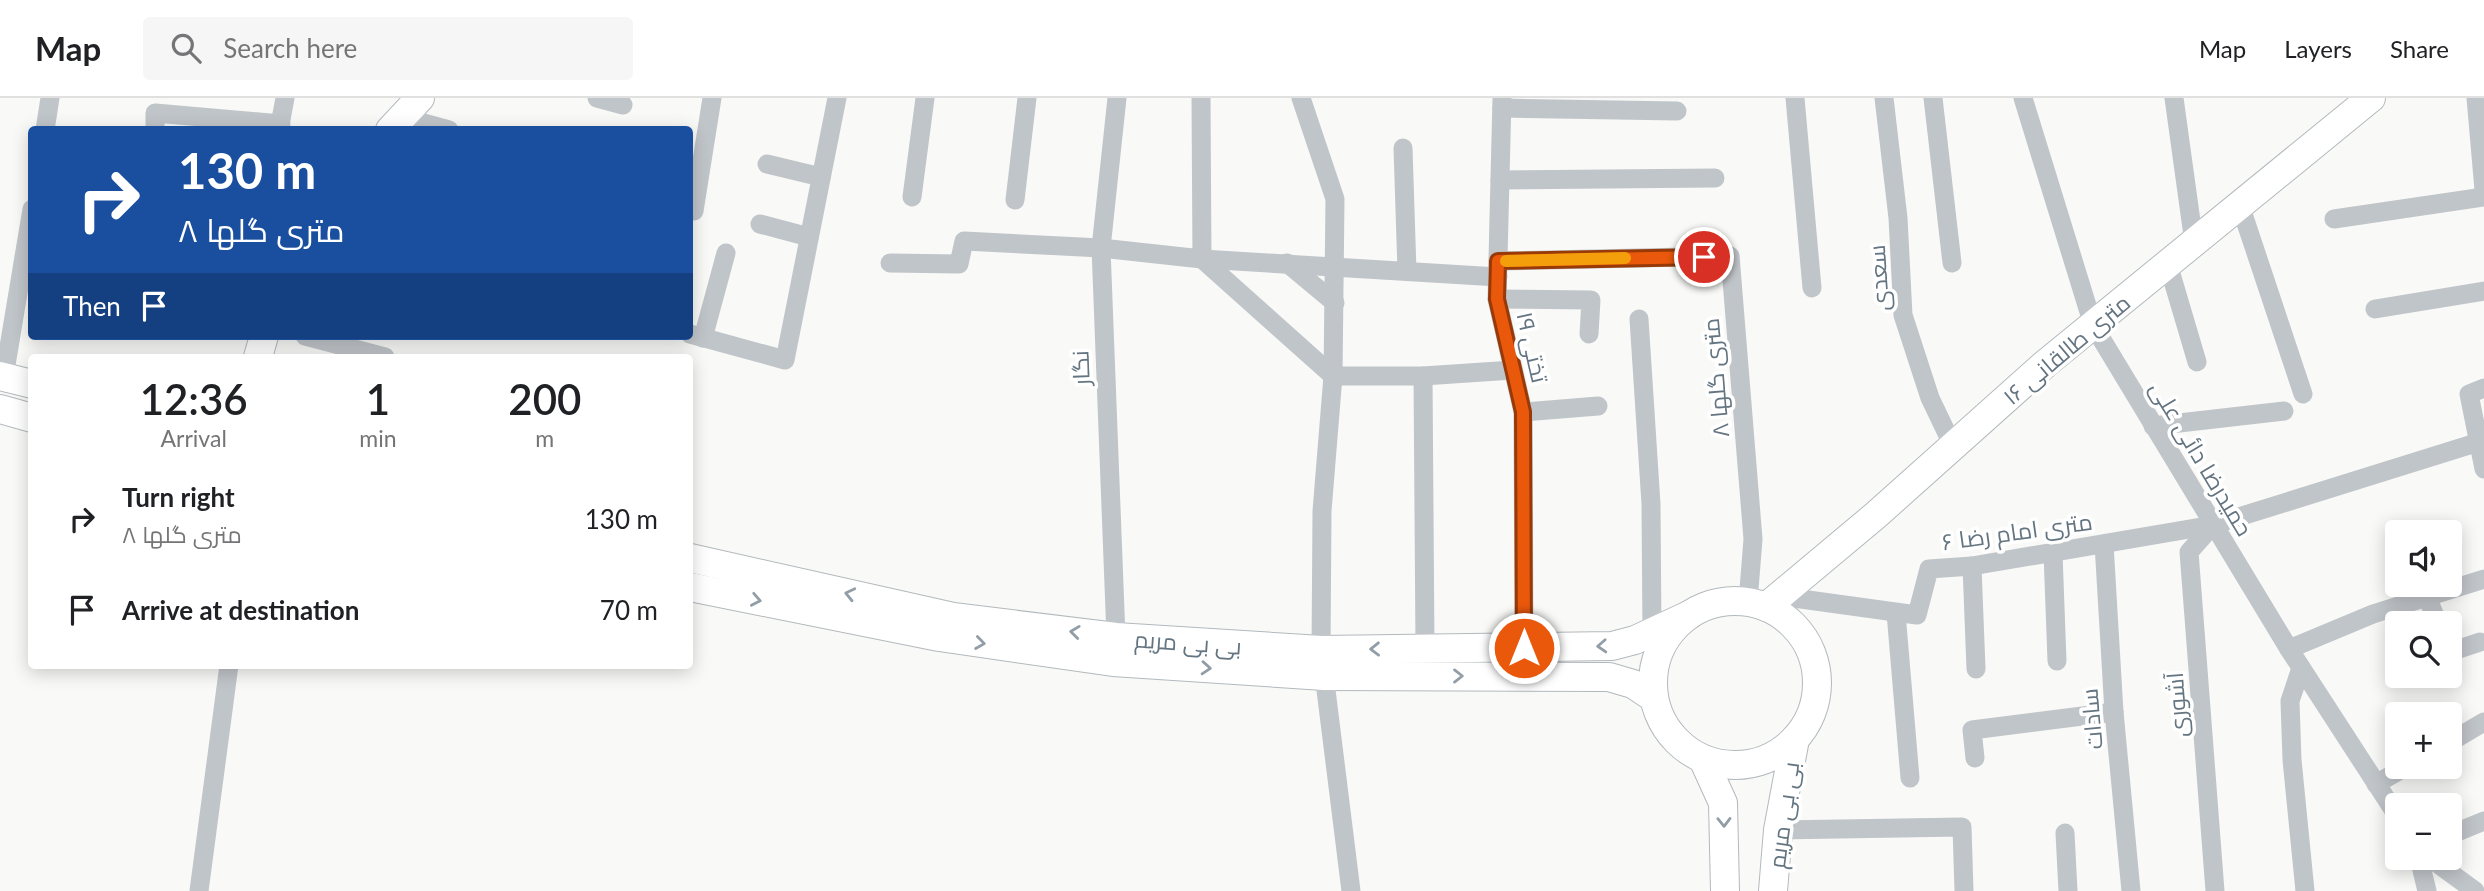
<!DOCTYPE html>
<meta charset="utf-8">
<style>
body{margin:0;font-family:Lato,Cairo,sans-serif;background:#f6f6f6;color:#202124;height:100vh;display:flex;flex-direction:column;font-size:26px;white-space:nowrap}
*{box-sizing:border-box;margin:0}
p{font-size:23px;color:#757577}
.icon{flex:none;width:38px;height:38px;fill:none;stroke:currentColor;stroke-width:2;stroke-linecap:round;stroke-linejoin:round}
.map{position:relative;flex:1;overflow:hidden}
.details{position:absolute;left:28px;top:256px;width:665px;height:315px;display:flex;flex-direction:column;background:#fff;border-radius:7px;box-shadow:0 4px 18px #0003}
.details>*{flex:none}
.banner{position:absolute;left:28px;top:28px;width:665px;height:214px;border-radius:7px;box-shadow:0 4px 18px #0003;background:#1a4fa0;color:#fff;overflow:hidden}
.buttons{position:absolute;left:2385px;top:422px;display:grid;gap:14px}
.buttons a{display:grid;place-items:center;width:77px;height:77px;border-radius:7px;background:#fff;box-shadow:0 4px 18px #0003;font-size:35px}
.pin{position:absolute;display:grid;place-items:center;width:60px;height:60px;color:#fff;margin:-30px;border:4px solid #fff;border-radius:50%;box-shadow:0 2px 7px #0007}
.me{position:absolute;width:77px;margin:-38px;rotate:0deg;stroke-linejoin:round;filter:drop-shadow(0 0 5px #0008)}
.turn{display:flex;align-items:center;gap:24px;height:147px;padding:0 35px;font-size:32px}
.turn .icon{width:91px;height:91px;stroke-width:2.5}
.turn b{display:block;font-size:49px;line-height:60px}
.then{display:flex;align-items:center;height:66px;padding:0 35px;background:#0003;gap:14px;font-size:26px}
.eta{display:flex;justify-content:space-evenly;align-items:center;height:119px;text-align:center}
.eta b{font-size:42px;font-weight:600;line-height:49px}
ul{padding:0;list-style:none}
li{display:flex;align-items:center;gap:21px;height:91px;padding:0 35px}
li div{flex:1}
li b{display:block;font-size:26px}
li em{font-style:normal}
header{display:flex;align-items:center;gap:42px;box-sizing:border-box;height:98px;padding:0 35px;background:#fff;border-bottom:2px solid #e0e0e0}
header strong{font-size:33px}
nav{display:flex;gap:38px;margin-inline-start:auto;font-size:24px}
.search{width:490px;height:63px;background:#f6f6f6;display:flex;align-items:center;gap:18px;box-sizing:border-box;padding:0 24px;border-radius:7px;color:#757577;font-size:26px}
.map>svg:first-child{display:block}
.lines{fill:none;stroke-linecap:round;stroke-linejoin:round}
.secondary-casing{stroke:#b2b9bd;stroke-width:30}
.street{stroke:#c0c5c9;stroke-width:19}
.secondary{stroke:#fff;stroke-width:28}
.oneway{stroke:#929ea7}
.route-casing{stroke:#983908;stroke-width:18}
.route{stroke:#ea580c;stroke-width:12}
.slow{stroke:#f59e0b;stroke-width:12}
.labels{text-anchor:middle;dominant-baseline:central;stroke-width:7;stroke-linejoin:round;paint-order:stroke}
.street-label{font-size:23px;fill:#647581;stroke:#fff}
</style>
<header>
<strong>Map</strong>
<div class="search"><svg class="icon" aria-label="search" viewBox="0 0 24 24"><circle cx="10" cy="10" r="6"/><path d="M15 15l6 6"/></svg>Search here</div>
<nav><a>Map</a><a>Layers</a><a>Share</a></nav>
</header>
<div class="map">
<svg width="2484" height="793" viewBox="0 0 2484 793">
<rect width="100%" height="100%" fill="#f9f9f7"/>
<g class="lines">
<defs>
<g id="secondary">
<polyline points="390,32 420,0"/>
<polyline points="258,259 264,238"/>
<polyline points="0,278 32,286"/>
<polyline points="0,311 32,320"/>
<polyline points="690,460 953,519 1116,539 1321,552 1612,548 1635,542 1689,517"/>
<polyline points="690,489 939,539 1113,564 1324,578 1609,579 1633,586 1654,600"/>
<circle cx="1735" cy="585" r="82"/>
<polyline points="1766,509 1876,417 2045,266 2371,0"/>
<polyline points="1703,661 1723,705 1725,793"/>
<polyline points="1773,793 1778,732 1795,641"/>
</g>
</defs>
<use href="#secondary" class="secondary-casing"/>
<g class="street">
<polyline points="597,0 623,7"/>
<polyline points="1201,0 1202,161 1333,278 1423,278 1513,272"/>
<polyline points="1301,0 1335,101 1333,278 1322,413 1321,552 1351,793"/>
<polyline points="1502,0 1497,201 1523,314 1524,550"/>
<polyline points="1795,0 1812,190"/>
<polyline points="1884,0 1898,120 1903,217 1930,300 1953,348"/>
<polyline points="1933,0 1952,165"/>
<polyline points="2023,0 2093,227 2289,551 2398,719"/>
<polyline points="2174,0 2194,145"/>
<polyline points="2476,0 2484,92"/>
<polyline points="1502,10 1677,13"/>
<polyline points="402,19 449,32"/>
<polyline points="45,32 50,0"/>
<polyline points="155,32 155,15 281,26"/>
<polyline points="279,32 285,0"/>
<polyline points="1403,50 1407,173"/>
<polyline points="767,66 821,79"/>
<polyline points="1500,82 1715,80"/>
<polyline points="912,99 925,0"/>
<polyline points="1015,102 1027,0"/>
<polyline points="2240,107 2303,296"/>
<polyline points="694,113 712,0"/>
<polyline points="2334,121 2484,99"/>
<polyline points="760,126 809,139"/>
<polyline points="1498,163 1730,158 1753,441 1748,504"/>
<polyline points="890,165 959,166 964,143 1101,150 1202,161 1498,179"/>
<polyline points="1287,165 1335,205"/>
<polyline points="2168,166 2197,264"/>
<polyline points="1497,201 1591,202 1589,236"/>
<polyline points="2375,211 2484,193"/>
<polyline points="1639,221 1651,406 1652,535"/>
<polyline points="690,236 785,262 837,0"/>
<polyline points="305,238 385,259"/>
<polyline points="703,240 726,155"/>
<polyline points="1423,278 1425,550"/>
<polyline points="4,279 32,111"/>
<polyline points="2484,290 2469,296 2484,371"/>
<polyline points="1523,314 1598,308"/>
<polyline points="2153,328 2284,313"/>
<polyline points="2213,427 2189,454 2215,793"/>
<polyline points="2104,446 2114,614 2131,793"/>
<polyline points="2053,455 2057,563"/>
<polyline points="1972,468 1976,571"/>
<polyline points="1779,498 1917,517 1929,471 1972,468 2213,427 2479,344"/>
<polyline points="2427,499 2438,525"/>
<polyline points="1896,515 1910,680"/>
<polyline points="1116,539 1101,150 1117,0"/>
<polyline points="2289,551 2373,516 2484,481"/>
<polyline points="2450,554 2480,544"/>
<polyline points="2301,570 2290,603 2292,662 2305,793"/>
<polyline points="2450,644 2484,624"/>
<polyline points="1975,660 1972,632 2114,614"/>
<polyline points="2376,686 2407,668"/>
<polyline points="1778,732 1962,729 1964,793"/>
<polyline points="2065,735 2068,793"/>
<polyline points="2450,737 2484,723"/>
<polyline points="2419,760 2427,793"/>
<polyline points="2430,760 2475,793"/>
<polyline points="199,793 229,567"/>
</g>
<use href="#secondary" class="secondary"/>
</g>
<defs><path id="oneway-chevron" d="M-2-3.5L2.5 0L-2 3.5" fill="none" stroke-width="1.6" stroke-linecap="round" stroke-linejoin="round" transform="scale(1.75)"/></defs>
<g class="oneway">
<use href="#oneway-chevron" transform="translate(850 496) rotate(-167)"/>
<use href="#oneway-chevron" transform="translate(756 502) rotate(11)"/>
<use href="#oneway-chevron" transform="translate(1075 534) rotate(-173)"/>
<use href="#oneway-chevron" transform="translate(980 545) rotate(8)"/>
<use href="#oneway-chevron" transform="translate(1602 548) rotate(177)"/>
<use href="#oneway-chevron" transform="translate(1375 551) rotate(179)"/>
<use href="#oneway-chevron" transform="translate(1206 570) rotate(4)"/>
<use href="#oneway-chevron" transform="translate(1458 578)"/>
<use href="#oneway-chevron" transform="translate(1724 724) rotate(89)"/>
</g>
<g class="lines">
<defs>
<polyline id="route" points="1524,550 1523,314 1497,201 1498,163 1704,159"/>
</defs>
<use href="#route" class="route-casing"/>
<use href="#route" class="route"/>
<polyline class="slow" points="1506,163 1625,160"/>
</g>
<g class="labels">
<g class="street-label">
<text transform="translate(1878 180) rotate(-94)">سعدی</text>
<text transform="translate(1533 249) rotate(77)">تختی ۱۹</text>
<text transform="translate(2066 251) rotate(-40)">۱۶ متری طالقانی</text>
<text transform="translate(1080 270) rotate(-92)">نگار</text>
<text transform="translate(1715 280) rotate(-95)">۸ متری گلها</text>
<text transform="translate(2202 360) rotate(59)">حمیدرضا دائی علی</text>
<text transform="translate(2017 433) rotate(-8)">۶ متری امام رضا</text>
<text transform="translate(1188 544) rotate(4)">بی بی مریم</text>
<text transform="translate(2176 607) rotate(-94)">آشوری</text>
<text transform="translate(2091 621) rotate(-95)">سادات</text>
<text transform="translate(1783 717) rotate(-82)">بی بی مریم</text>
</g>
</g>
</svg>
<div class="buttons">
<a><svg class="icon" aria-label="sound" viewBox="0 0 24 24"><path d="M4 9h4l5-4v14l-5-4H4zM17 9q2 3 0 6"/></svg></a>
<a><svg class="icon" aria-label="search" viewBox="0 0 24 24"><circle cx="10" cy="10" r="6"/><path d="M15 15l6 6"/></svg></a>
<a>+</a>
<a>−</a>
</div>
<div class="pin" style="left:1704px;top:159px;background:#d93025"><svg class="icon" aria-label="arrive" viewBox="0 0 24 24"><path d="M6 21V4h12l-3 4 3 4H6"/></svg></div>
<svg class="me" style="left:1524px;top:550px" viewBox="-20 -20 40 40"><circle r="17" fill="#ea580c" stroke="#fff" stroke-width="3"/><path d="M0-11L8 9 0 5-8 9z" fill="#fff"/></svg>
<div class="banner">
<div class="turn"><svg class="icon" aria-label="right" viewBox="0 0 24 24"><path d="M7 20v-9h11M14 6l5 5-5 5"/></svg><div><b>130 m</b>۸ متری گلها</div></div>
<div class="then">Then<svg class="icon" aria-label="arrive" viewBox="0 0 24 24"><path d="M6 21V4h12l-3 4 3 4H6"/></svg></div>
</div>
<section class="details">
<div class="eta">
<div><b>12:36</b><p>Arrival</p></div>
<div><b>1</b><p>min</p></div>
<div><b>200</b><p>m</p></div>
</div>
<ul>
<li><svg class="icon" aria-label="right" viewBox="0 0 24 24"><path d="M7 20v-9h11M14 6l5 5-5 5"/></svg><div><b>Turn right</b><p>۸ متری گلها</p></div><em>130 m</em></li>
<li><svg class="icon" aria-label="arrive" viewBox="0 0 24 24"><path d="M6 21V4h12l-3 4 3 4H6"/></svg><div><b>Arrive at destination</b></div><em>70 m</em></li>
</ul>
</section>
</div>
